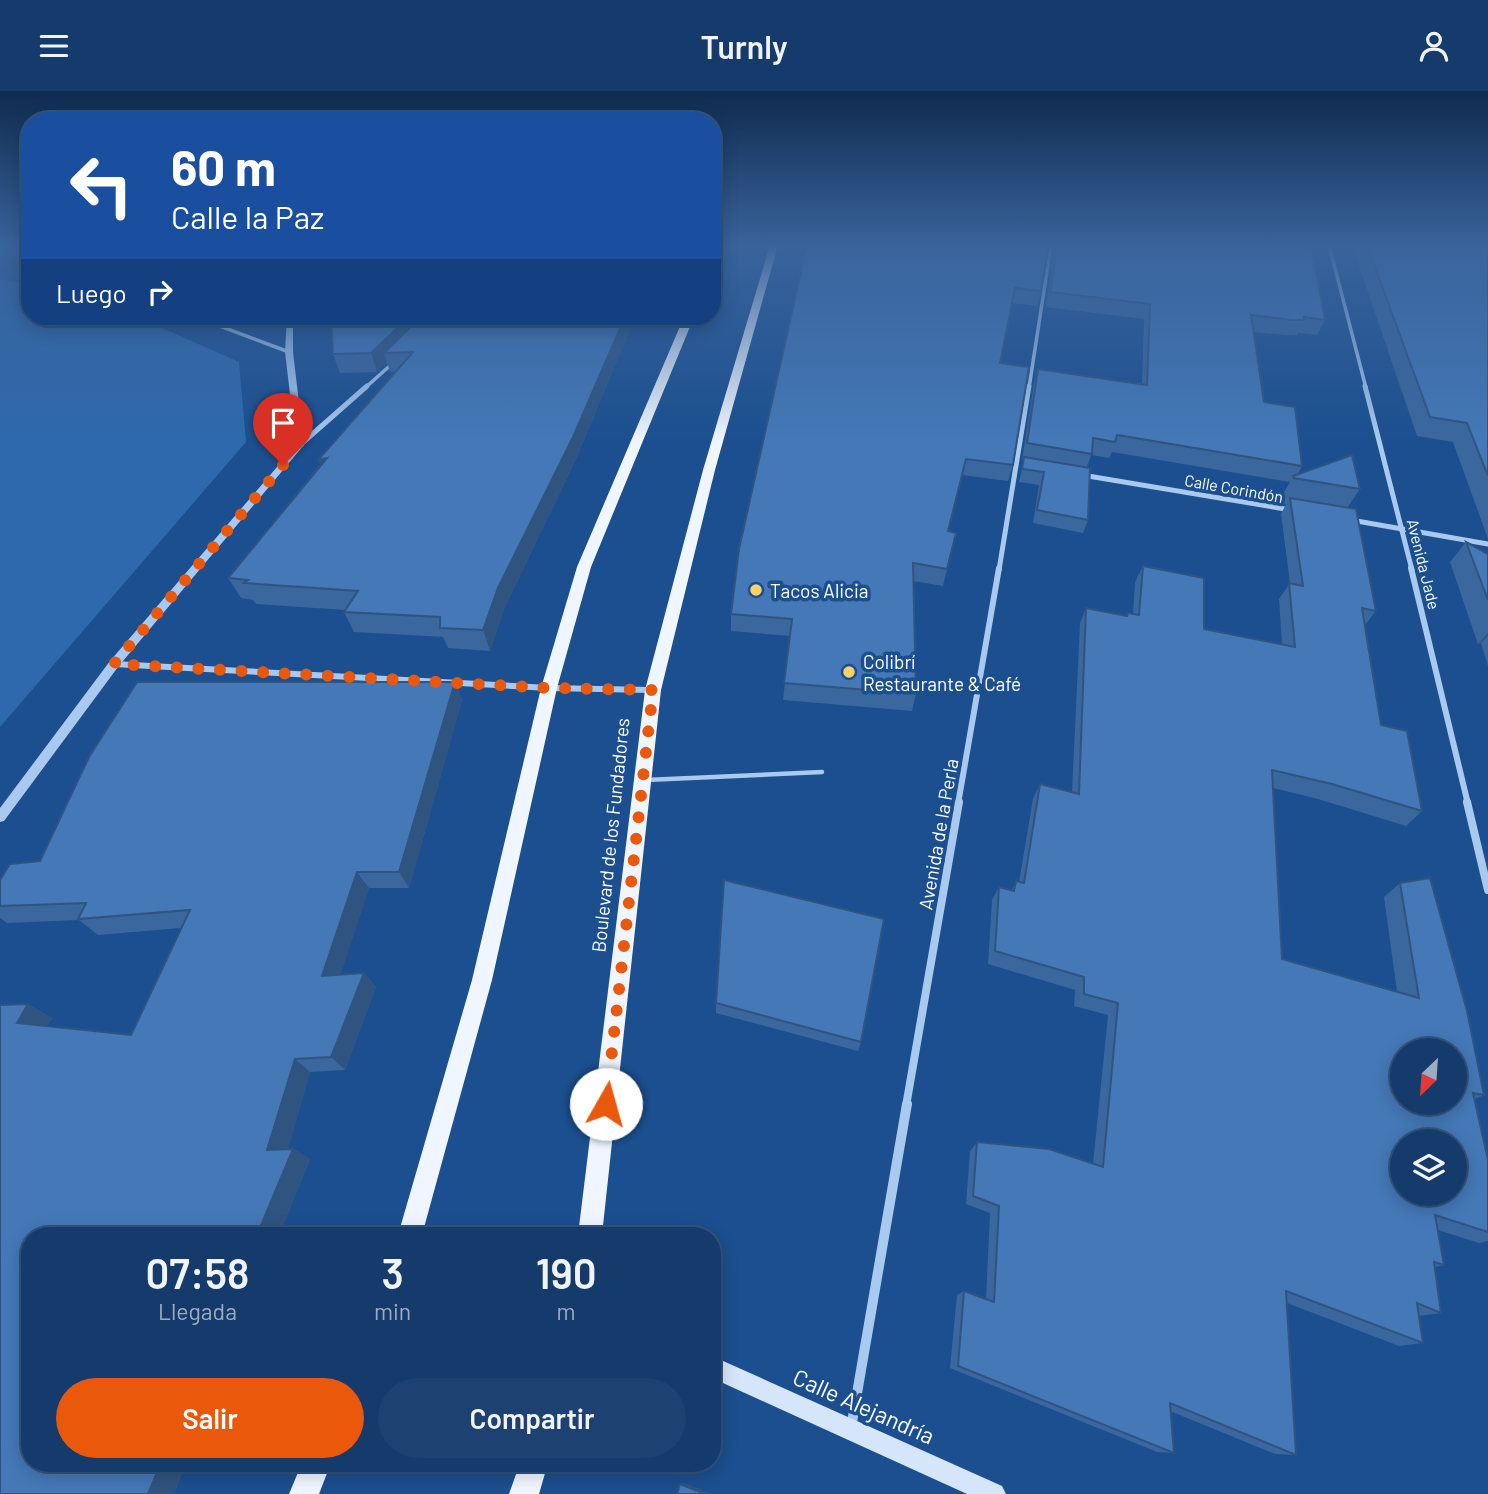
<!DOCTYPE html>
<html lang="es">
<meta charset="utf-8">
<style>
body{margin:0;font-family:Barlow,sans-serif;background:#1d4271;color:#f1f3f6;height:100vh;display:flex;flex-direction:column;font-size:26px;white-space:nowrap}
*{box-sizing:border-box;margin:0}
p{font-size:23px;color:#9dadc1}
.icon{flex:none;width:38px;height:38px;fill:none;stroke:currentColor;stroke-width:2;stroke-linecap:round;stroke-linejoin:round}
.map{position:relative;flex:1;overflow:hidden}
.drawer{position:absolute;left:21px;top:1136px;width:700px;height:245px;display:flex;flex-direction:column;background:#143b6b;border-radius:28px;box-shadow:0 4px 18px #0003,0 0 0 2px #33557e}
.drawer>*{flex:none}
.banner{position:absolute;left:21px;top:21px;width:700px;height:214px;border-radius:28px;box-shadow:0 4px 18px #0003,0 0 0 2px #33557e;background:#1a4fa0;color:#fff;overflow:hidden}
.needle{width:46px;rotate:205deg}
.controls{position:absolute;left:1390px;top:947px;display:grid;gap:14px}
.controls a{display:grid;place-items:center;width:77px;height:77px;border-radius:50%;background:#143b6b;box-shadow:0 4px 18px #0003,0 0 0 2px #33557e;font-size:35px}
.pin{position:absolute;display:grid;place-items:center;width:60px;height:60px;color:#fff;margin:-72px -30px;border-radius:50% 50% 50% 0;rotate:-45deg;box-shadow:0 0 7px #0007}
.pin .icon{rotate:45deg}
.me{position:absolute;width:77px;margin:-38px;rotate:7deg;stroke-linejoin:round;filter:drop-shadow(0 0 5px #0008)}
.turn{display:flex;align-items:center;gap:24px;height:147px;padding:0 35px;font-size:32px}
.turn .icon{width:91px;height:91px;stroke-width:2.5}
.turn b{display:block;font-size:49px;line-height:60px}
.then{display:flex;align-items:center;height:66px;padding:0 35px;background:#0003;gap:14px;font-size:26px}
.eta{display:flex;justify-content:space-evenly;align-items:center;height:119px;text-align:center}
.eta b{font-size:42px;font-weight:600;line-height:49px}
.button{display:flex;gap:14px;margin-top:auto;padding:14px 35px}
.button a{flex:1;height:80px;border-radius:42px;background:#ea580c;color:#fff;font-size:28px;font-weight:600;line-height:80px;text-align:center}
.button a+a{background:#1d4271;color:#f1f3f6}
header{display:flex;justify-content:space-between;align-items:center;height:91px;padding:0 35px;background:#143b6b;font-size:32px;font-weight:600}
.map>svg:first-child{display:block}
.green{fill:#2e69ad}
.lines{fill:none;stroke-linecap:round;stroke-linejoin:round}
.service{stroke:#a9c9ee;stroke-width:4.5}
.minor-far4{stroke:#a9c9ee;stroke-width:3.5}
.minor-far3{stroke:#a9c9ee;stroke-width:5}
.minor-far2{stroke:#a9c9ee;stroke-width:6}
.minor-far1{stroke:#a9c9ee;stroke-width:8}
.minor{stroke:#a9c9ee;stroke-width:10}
.tertiary{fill:#a9c9ee;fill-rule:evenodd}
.secondary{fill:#d6e6fa;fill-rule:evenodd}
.primary{fill:#f0f6ff;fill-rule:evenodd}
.wall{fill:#3a679d}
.shaded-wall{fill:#305480}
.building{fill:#4478b7;stroke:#305480;stroke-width:2;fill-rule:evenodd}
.route{stroke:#ea580c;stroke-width:12;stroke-dasharray:0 21.6}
.poi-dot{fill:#ffd166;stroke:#1b4f8f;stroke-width:2.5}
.labels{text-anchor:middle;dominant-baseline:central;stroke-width:7;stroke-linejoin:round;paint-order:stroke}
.far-street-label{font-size:16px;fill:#fff;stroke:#1b4f8f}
.poi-label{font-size:19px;fill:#fff;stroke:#1b4f8f;text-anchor:start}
.street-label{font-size:19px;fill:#fff;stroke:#1b4f8f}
.near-street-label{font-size:23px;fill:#fff;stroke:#1b4f8f}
</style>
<header><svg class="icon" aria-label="menu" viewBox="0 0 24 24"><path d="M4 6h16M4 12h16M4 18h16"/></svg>Turnly<svg class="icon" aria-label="person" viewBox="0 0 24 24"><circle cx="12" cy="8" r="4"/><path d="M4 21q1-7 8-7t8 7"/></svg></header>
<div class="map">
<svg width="1488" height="1403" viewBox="0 0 1488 1403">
<rect width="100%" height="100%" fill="#1b4f8f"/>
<polygon class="green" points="0,188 30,194 30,226 137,226 239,271 246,351 0,636"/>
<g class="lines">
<polyline class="service" points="646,689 822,681"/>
<g class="minor-far4">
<polyline points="1329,154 1366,297"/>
<polyline points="196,226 289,261"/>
<polyline points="365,297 394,271"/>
<polyline points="1029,297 1051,154"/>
</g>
<g class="minor-far3">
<polyline points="1365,295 1412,479"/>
<polyline points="300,354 367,295"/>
<polyline points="1082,384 1291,419"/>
<polyline points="1351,429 1488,453"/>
<polyline points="999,479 1029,295"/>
</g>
<g class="minor-far2">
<polyline points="1411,477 1468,713"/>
<polyline points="114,573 549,597 651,599"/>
<polyline points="958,713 999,477"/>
</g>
<g class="minor-far1">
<polyline points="1467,711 1488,799"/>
<polyline points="906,1015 959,711"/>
</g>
<polyline class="minor" points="851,1337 907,1013"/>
<polygon class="tertiary" points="287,226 293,226 293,261 304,354 118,576 4,730 0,731 0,717 110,570 296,354 285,261"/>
<polygon class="secondary" points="712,1265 1002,1395 1006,1403 967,1403 712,1287"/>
<g class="primary">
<polygon points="713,154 721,154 716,167 712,169"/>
<polygon points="770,154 778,154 715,379 661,599 602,1144 578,1144 645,599 703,379"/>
<polygon points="684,226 694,226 591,476 557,597 492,889 422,1144 398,1144 472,889 541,597 577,476"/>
<polygon points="302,1372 331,1372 319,1403 289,1403"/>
<polygon points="520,1372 548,1372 539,1403 509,1403"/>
</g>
</g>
<g class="wall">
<polygon points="0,154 30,154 30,170 0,163"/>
<polygon points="807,154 1041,200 1037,215 1012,212 1000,272 1013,374 1008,390 962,384 948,440 956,442 943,495 913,490 916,603 912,620 783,609 790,545 731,540 731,523"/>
<polygon points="1055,154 1311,154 1325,229 1317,244 1298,242 1297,244 1285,244 1253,241 1264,311 1302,375 1298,383 1360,398 1347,417 1376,520 1365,534 1381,634 1422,720 1406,735 1318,708 1273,697 1282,868 1397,901 1384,806 1400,792 1484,1004 1475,1008 1488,1069 1488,1150 1479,1152 1438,1139 1444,1174 1435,1176 1441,1222 1419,1225 1423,1252 1399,1255 1287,1212 1296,1364 1275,1363 1170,1320 1174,1362 1157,1361 950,1277 957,1204 964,1200 986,1208 990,1122 966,1113 970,1060 977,1051 1093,1073 1108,924 1074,915 1075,899 988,873 992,809 999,796 1012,799 1016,790 1019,791 1033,708 1040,693 1072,701 1080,532 1086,517 1126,525 1128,522 1133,523 1135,491 1143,475 1204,538 1282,553 1279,508 1290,492 1281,423 1286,413 1279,412 1279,410 1290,391 1112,361 1109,367 1091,364 1087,376 1088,429 1083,442 1033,432 1039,394 1019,391 1024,369 1022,369 1034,293 1038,278 1142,293 1144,228 1046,216"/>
<polygon points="1352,154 1488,154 1488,448 1453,351 1417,345"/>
<polygon points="635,226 577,366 504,518 490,560 448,557 443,546 354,541 344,521 345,519 256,513 253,509 241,507 228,487 396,280 390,281 387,271 377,281 340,282 333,263"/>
<polygon points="1466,451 1488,463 1488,575 1481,552 1478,553 1450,471"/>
<polygon points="137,591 455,591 462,609 409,797 369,797 340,884 364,882 376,896 345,979 310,981 288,1058 293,1058 310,1068 279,1144 30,1144 30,1372 186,1372 174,1403 0,1403 0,914 28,913 52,927 47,935 131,944 181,837 98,844 79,829 7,832 0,827 0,789 10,773 40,770 89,666"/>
<polygon points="716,912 861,951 858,960 716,922"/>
</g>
<g class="shaded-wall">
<polygon points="409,226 434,226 384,262 387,271 377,281 371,262"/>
<polygon points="625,226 635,226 577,366 504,518 490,560 483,539 498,497"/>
<polygon points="327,367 327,389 318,369"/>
<polygon points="1488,542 1488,545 1481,552 1478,553"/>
<polygon points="455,591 462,609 409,797 399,781"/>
<polygon points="357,781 369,797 335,900 322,885"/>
<polygon points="364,882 376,896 345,979 331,966"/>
<polygon points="28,913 52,927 42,946 17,932"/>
<polygon points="295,968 310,981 285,1069 267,1059"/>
<polygon points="293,1058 310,1068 279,1144 257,1144"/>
<polygon points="161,1372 186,1372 174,1403 148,1403"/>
<polygon points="682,1391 712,1403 705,1403 680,1393"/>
</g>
<g class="building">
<polygon points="10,154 30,154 30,159"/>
<polygon points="807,154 1049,154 1041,200 1015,197 1000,272 1029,276 1013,374 966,368 948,440 956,442 947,478 913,472 916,603 784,592 792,528 731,523 739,458"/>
<polygon points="1057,154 1311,154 1325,229 1304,226 1304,229 1292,229 1251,224 1264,311 1295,316 1302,375 1117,344 1115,351 1093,347 1092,363 1027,352 1038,278 1147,294 1150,213 1050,201"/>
<polygon points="1367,154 1488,154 1488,385 1467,332 1430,326"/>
<polygon points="331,226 409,226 371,262 333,263"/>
<polygon points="421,226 625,226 573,346 498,497 483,539 440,537 440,526 344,521 358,500 244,492 248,489 228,487 327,367 318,369 413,261 384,262"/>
<polygon points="1352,364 1360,398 1294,387 1293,385"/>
<polygon points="1024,366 1090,377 1088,429 1037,419 1044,381 1022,378"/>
<path d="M 1290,407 L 1356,418 L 1376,520 L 1362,517 L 1381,634 L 1407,640 L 1422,720 L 1332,693 L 1272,679 L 1282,868 L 1419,907 L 1400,792 L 1430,787 L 1467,920 L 1484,1004 L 1473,1002 L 1488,1069 L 1488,1141 L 1435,1124 L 1444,1174 L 1434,1171 L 1441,1222 L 1417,1212 L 1423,1252 L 1286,1200 L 1296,1364 L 1170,1312 L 1174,1362 L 958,1275 L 964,1200 L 994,1211 L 999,1115 L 973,1105 L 977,1051 L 1049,1058 L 1103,1076 L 1118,912 L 1084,903 L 1084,886 L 995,860 L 999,796 L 1014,800 L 1016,790 L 1024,792 L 1040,693 L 1079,703 L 1086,517 L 1127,525 L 1128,522 L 1139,524 L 1143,475 L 1204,487 L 1204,538 L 1295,556 L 1289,492 L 1303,495 ZM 1402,959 L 1454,959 L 1454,1012 L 1402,1012 ZM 1402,1050 L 1454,1050 L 1454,1102 L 1402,1102 Z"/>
<polygon points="1466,451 1488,463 1488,509"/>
<polygon points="137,591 455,591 399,781 357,781 322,885 364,882 331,966 295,968 267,1059 293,1058 257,1144 30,1144 30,1372 161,1372 148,1403 0,1403 0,914 28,913 17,932 131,944 190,819 78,828 86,812 0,815 0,789 10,773 40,770 89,666"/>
<polygon points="724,789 884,828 861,951 716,912"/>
<polygon points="680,1393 705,1403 677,1403"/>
</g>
<linearGradient id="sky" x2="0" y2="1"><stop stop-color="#0f2b4f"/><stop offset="0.44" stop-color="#39639b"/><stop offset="1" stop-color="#39639b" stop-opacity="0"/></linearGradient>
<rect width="1488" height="351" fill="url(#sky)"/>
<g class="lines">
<polyline class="route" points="283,374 114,573 549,597 653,599 606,1013"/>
</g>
<g class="poi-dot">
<circle cx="756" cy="499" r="7"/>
<circle cx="849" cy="581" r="7"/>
</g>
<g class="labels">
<g class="far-street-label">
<text transform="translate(1234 397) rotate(10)">Calle Corindón</text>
<text transform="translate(1424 473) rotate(76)">Avenida Jade</text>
</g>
<g class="poi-label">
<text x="770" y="499">Tacos Alicia</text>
<text x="863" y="570">Colibrí<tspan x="863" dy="22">Restaurante &amp; Café</tspan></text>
</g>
<g class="street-label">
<text transform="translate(938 743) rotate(-80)">Avenida de la Perla</text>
<text transform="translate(610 744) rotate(-84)">Boulevard de los Fundadores</text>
</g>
<g class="near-street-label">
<text transform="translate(864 1315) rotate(24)">Calle Alejandría</text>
</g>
</g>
</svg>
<div class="controls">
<a><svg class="needle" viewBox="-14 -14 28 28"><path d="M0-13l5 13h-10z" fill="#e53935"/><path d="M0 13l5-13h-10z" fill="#9dadc1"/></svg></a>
<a><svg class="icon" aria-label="layers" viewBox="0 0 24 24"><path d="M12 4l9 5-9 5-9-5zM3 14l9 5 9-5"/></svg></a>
</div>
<div class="pin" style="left:283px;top:374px;background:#d93025"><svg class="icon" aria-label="arrive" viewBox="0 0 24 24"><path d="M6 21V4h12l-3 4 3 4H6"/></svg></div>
<svg class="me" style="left:606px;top:1013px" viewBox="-20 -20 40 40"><circle r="19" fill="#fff"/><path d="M0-13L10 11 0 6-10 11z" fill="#ea580c"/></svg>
<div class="banner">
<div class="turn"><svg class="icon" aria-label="left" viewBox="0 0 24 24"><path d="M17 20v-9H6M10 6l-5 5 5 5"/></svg><div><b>60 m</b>Calle la Paz</div></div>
<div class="then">Luego<svg class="icon" aria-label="right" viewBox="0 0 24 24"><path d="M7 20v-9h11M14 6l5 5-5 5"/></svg></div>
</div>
<section class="drawer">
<div class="eta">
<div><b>07:58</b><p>Llegada</p></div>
<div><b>3</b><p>min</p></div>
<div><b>190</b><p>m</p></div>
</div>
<div class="button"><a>Salir</a><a>Compartir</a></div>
</section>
</div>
